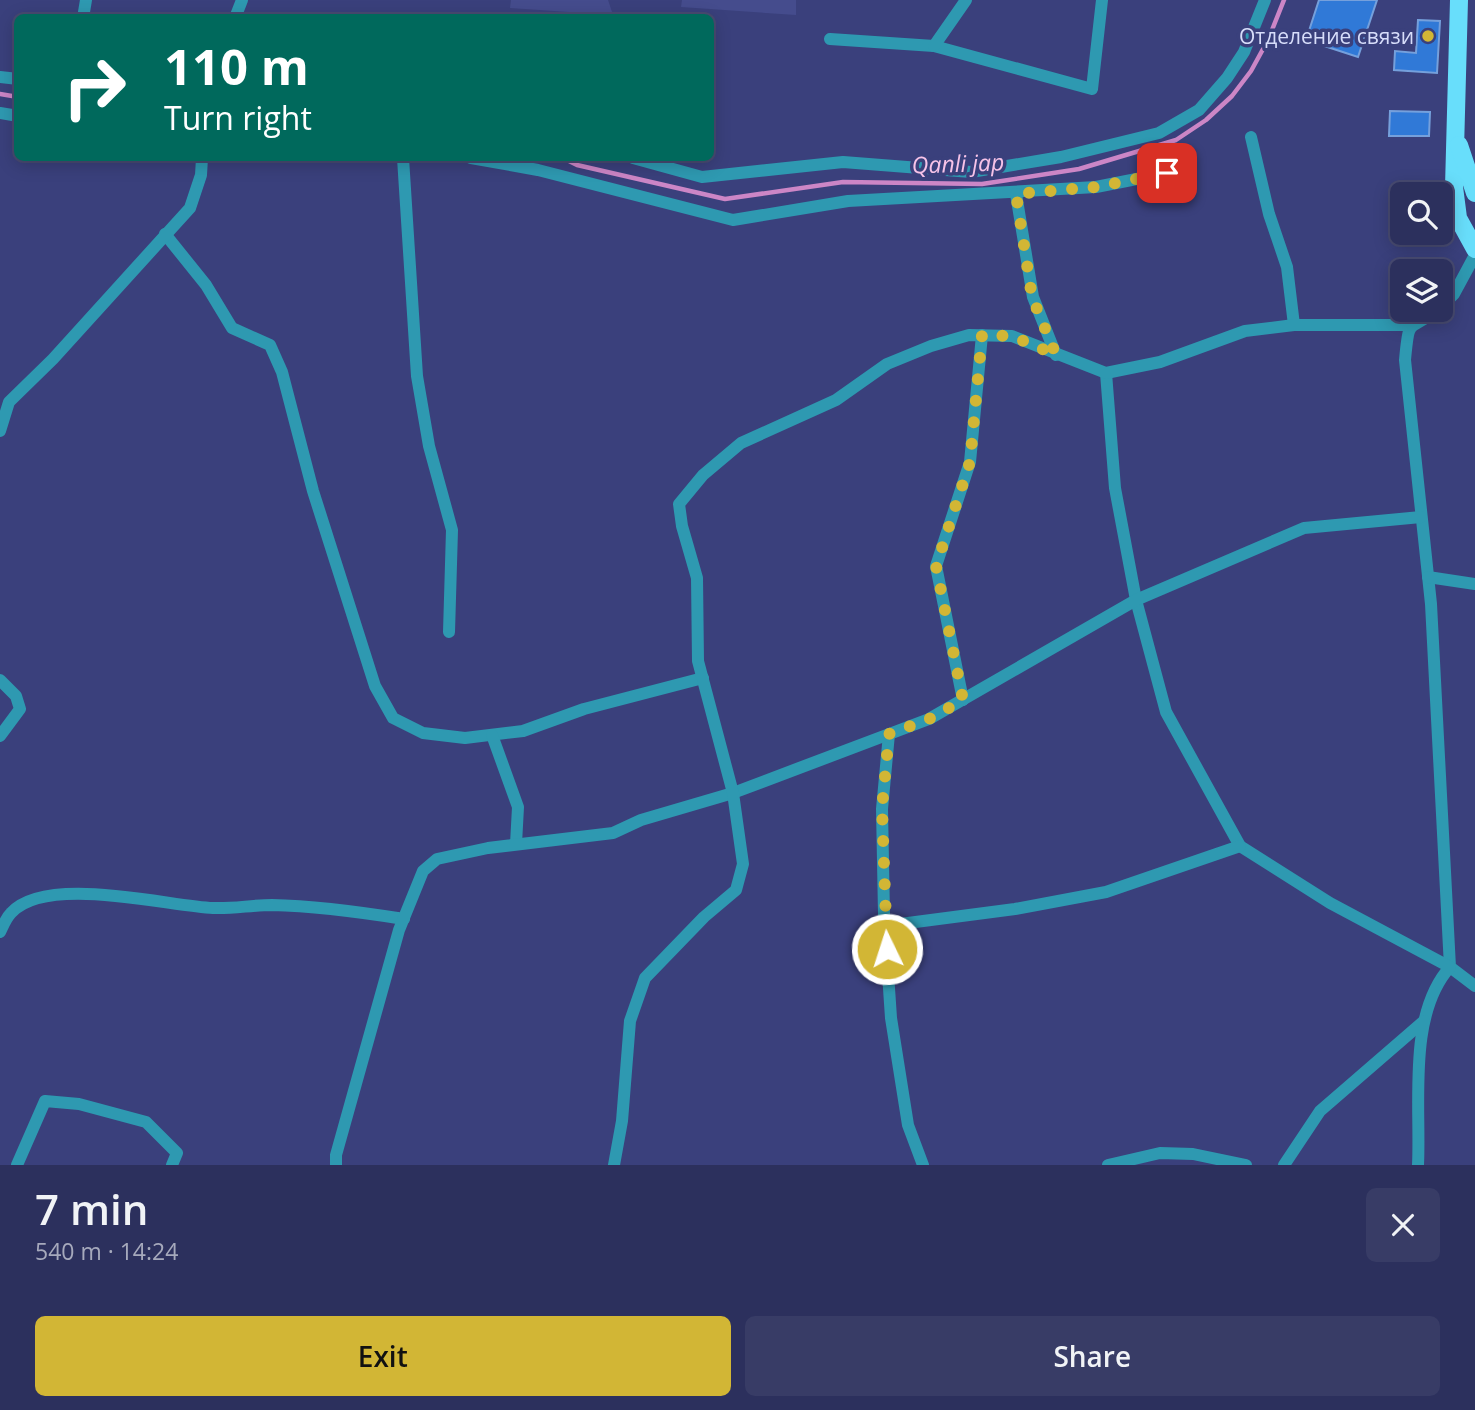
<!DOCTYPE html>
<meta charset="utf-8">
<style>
body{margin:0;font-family:"Open Sans",sans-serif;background:#383c66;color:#f1f3f6;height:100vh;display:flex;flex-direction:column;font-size:26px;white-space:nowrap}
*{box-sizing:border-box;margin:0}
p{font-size:23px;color:#a6a9bc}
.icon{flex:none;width:38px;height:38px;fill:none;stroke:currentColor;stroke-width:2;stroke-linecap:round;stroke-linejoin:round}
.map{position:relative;height:1165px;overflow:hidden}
.panel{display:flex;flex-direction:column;background:#2c305d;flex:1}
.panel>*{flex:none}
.guide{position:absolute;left:14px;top:14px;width:700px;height:147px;border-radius:10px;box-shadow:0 4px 18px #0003,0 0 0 2px #484b72;background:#00695c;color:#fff;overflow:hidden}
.tools{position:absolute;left:1390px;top:182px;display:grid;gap:14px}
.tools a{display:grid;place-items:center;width:63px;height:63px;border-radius:10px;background:#2c305d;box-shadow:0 4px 18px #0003,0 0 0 2px #484b72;font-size:35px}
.pin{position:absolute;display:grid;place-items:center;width:60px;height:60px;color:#fff;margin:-30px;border-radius:14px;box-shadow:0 4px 10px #0006}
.me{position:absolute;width:77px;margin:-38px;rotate:356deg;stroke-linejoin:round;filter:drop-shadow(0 0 5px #0008)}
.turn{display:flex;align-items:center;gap:24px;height:147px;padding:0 35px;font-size:32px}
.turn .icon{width:91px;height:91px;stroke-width:2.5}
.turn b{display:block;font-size:49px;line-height:60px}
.round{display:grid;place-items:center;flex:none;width:74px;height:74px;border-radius:10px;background:#383c66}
.headline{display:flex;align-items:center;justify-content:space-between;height:119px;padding:0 35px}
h1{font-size:42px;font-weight:600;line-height:52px}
.cta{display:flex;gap:14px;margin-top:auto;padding:14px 35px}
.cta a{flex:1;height:80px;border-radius:10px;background:#d2b635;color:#111;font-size:28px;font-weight:600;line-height:80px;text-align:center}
.cta a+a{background:#383c66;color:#f1f3f6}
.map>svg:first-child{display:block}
.built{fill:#454c8d}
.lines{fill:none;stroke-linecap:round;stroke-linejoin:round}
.stream{stroke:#cc86c6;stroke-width:4.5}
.building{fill:#3079d7;stroke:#75a0dc;stroke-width:2}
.minor{stroke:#2e99b1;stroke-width:12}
.major{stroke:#68defb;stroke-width:18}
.route{stroke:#d2b635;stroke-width:12;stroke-dasharray:0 21.6}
.poi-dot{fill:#d2b635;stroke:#3a407c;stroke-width:2.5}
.labels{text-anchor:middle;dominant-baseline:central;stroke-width:7;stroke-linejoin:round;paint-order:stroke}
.poi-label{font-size:21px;fill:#d7ddfa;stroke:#3a407c;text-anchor:end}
.water-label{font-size:23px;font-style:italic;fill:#f7c3e8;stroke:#3a407c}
</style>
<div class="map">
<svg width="1475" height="1165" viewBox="0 0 1475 1165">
<rect width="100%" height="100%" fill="#3a407c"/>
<g class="built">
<polygon points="511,0 608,0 613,15 510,8"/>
<polygon points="682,0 796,0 796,15 681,7"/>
</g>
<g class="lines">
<g class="stream">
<polyline points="0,94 18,97"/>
<polyline points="563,158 577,165 725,199 843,182 982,184 1079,169 1176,140 1206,120 1232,96 1251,71 1268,40 1284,0"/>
</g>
</g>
<g class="building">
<polygon points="1319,0 1377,0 1358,57 1306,40"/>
<polygon points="1418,20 1440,21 1437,73 1394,70 1395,51 1416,53"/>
<polygon points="1390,111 1430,112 1429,136 1389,136"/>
</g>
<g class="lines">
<g class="minor">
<polyline points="83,18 86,0"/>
<polyline points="235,18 242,0"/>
<polyline points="830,39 934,46 1092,89 1102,0"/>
<polyline points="934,46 966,0"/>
<polyline points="0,77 18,79"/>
<polyline points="0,113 18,116"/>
<polyline points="1251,137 1269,214 1287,267 1294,325"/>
<polyline points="403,158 417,376 429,446 452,530 449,632"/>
<polyline points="471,158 538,170 733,220 848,201 1096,187 1167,173"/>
<polyline points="633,158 702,177 843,162 971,172 1061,157 1159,133 1199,110 1227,78 1244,52 1265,0"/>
<polyline points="1016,194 1033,297 1056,355"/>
<polyline points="165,234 206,285 232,328 270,345 282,372 313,491 375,686 393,718 423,733 465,738 523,731 584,709 703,678"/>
<polyline points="1440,308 1454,294 1475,255"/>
<path d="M 1438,310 C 1408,332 1409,316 1405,360 L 1431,604 L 1450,967 L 1475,986"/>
<path d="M 1106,373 L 1115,488 L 1136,600 L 1166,712 L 1240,846 L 1330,903 L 1450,967 C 1407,1015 1421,1105 1418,1165"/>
<polyline points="0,431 9,402 53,359 190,208 201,175 202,158"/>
<polyline points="1428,577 1475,584"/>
<polyline points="0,680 16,696 20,709 0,736"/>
<polyline points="963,700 936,566 970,462 982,335"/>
<polyline points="889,734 882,809 884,914 891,1018 908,1125 923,1165"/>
<polyline points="492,735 518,807 516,844"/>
<polyline points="885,926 1015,909 1106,892 1240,846"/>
<path d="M 0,932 C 3,926 6,918 11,913 C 46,874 167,906 213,908 C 232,909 252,905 272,905 C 316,906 360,912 404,919"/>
<polyline points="17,1165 45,1101 79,1104 146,1122 177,1153 172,1165"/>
<polyline points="336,1165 336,1155 399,930 423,871 437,859 488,848 613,833 641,820 733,793 929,719 1136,600 1304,528 1421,517"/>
<polyline points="614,1165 622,1121 630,1021 645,978 704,917 736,890 743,864 733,793 698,661 697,578 682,526 679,504 703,475 741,443 836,400 887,364 931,346 969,335 1012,336 1106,373 1160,362 1245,331 1294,325 1411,325"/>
<polyline points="1108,1165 1160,1153 1193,1154 1246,1165"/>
<polyline points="1284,1165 1320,1111 1424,1021"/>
</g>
<g class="major">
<polyline points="1459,0 1454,187 1458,218 1475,249"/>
<polyline points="1459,145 1475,193"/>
</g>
</g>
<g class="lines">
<polyline class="route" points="887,949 882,808 889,734 929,719 963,700 936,566 970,462 982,335 1012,336 1056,355 1032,297 1016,194 1096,187 1167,173"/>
</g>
<circle class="poi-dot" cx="1428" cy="36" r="7"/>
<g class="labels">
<g class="poi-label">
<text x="1414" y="36">Отделение связи</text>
</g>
<g class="water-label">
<text transform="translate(958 163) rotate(-2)">Qanli jap</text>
</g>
</g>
</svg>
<div class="tools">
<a><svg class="icon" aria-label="search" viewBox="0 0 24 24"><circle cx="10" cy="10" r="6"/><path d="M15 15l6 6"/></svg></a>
<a><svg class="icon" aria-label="layers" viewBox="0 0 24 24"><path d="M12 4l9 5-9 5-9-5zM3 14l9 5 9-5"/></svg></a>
</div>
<div class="pin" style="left:1167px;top:173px;background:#d93025"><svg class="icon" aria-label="arrive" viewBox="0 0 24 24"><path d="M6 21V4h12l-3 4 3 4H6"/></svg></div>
<svg class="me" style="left:887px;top:949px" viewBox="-20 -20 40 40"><circle r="17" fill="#d2b635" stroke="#fff" stroke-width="3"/><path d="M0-11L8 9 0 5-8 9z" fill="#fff"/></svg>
<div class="guide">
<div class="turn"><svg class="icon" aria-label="right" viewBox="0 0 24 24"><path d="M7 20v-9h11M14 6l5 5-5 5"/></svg><div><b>110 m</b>Turn right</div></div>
</div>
</div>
<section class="panel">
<div class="headline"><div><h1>7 min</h1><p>540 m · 14:24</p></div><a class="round"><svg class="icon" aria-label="close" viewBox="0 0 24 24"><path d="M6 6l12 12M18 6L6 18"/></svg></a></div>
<div class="cta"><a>Exit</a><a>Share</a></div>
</section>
